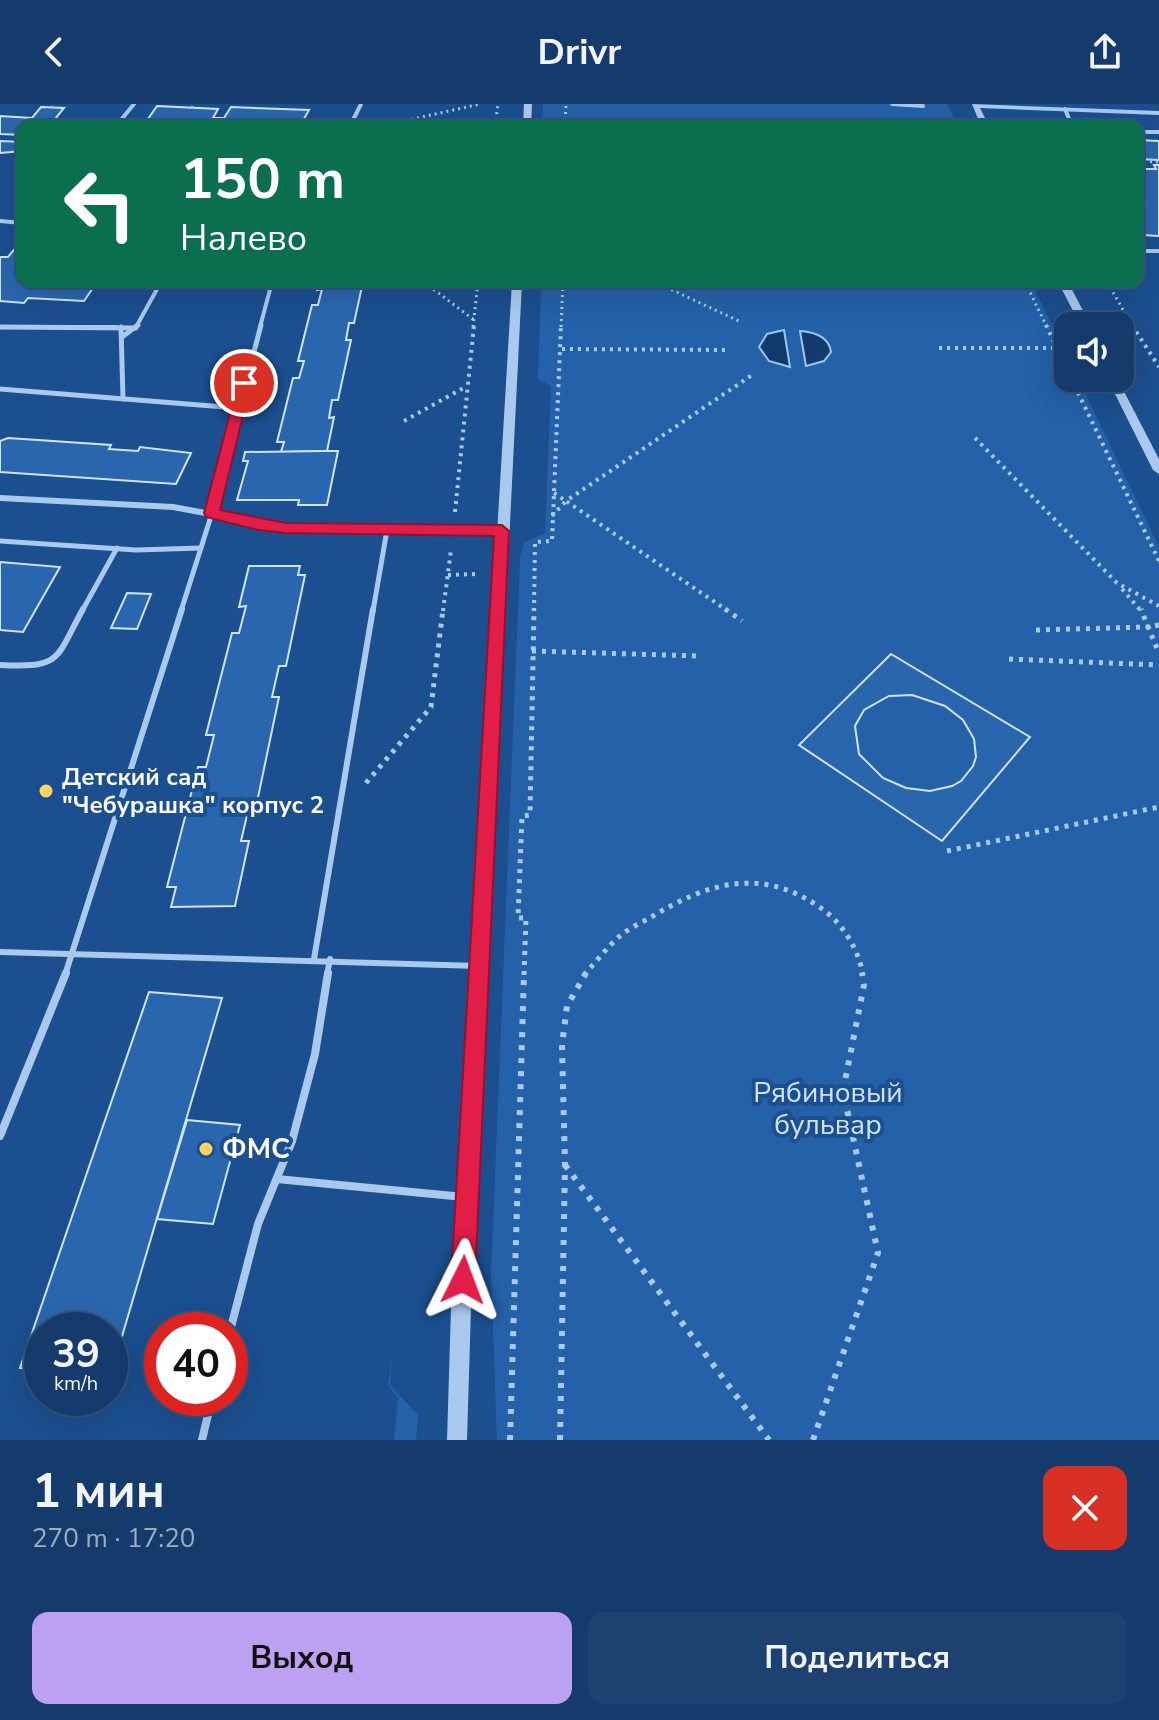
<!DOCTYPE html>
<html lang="ru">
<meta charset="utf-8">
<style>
body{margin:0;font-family:"Nunito Sans",sans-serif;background:#1d4271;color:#f1f3f6;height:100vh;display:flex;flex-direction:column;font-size:30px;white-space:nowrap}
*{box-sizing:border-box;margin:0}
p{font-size:26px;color:#9dadc1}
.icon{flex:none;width:44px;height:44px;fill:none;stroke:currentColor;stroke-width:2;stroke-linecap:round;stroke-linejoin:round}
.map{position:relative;height:1336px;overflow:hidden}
.side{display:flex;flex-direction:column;background:#143b6b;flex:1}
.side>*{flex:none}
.hud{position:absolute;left:16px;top:16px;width:1128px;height:168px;border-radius:16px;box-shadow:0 8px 32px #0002,0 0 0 2px #33557e;background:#0b6e4f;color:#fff;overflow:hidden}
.fabs{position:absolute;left:1054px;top:208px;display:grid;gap:16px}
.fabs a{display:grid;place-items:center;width:80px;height:80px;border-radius:16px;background:#143b6b;box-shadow:0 8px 32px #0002,0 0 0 2px #33557e;font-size:40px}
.speed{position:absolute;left:24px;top:1208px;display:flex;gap:16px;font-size:40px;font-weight:700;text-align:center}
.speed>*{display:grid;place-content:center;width:104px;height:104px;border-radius:50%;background:#143b6b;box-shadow:0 8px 32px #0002,0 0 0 2px #33557e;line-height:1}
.speed small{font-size:20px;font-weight:400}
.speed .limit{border:12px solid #d22;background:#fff;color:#111}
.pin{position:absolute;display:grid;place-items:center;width:68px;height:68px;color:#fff;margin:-34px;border:4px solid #fff;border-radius:50%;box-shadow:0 2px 8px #0007}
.me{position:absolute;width:88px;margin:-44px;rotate:3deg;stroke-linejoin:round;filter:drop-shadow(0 0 6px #0008)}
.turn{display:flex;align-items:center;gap:28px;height:168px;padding:0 32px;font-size:36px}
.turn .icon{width:104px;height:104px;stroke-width:2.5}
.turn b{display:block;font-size:56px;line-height:68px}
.round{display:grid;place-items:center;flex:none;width:84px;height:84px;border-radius:16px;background:#1d4271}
.head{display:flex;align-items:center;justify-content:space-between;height:136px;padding:0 32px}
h1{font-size:48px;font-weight:700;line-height:60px}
.primary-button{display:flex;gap:16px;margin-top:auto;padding:16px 32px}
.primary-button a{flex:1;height:92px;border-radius:16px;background:#bca0f2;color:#111;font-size:32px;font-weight:700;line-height:92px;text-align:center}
.primary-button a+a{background:#1d4271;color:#f1f3f6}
header{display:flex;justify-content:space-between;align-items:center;height:104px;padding:0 32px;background:#143b6b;font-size:36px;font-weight:700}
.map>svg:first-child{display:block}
.green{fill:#2461a8}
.water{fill:#123a6d;stroke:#9cc4f0;stroke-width:2}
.building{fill:#2a66ad;stroke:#cfe3fa;stroke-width:2;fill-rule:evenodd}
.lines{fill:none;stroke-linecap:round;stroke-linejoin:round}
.path-far3{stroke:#a9c9ee;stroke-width:3;stroke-dasharray:2 4;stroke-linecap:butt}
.path-far2{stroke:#a9c9ee;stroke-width:4;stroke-dasharray:3 5;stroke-linecap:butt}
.path-far1{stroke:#a9c9ee;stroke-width:5;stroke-dasharray:4 6;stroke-linecap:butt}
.path{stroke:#a9c9ee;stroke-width:6;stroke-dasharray:5 8;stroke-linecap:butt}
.service-far3{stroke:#a9c9ee;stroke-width:4}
.service-far2{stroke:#a9c9ee;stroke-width:5}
.service-far1{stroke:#a9c9ee;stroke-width:6}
.service{stroke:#a9c9ee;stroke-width:8}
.pedestrian{stroke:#a9c9ee;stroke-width:4}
.minor{stroke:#a9c9ee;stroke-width:6}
.tertiary{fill:#a9c9ee;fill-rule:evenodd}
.route{fill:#e11d48;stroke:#92132f;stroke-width:2}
.poi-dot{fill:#ffd166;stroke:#1b4f8f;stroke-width:3}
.labels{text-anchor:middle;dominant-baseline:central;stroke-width:8;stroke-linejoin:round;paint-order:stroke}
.poi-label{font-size:24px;font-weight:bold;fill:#fff;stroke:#1b4f8f;text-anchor:start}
.near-park-label{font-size:28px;fill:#cfe3fa;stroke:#1b4f8f}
.near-poi-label{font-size:28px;font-weight:bold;fill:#fff;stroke:#1b4f8f;text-anchor:start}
</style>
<header><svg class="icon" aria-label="back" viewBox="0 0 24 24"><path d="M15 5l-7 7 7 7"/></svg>Drivr<svg class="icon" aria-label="share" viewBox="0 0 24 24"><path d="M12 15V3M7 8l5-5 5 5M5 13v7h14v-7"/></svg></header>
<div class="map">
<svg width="1159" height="1336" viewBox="0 0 1159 1336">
<rect width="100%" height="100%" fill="#1b4f8f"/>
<g class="green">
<polygon points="547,0 947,0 957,20 952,22 542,22 543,1"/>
<polygon points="535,178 1031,178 1068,254 1068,274 1078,274 1159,443 1159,1336 497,1336 491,1172 520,455 524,439 545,429 551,282 538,275 541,185"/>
<polygon points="392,1254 390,1281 418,1311 416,1336 394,1336 398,1294 388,1281"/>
</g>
<g class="water">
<polygon points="784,226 790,263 769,257 759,243 767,230"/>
<path d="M 800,227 C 814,228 829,233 831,248 L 824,257 L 806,262 Z"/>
</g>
<g class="building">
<polygon points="157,2 218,5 213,14 224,14 231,3 309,6 300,22 143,22"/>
<polygon points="41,3 64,4 55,15 95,16 91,22 22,22 22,31 0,30 0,12 32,14"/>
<polygon points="1138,36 1159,37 1159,56 1138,55"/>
<polygon points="0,37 22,38 22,47 0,49"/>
<polygon points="1154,61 1159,61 1159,132 1143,131 1138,120 1138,99 1145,99 1138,83 1138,65 1156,65"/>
<polygon points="22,136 22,178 97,178 84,197 28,194 24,199 0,197 0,153 8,153"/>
<polygon points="318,178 363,178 354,219 349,219 346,236 351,236 338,296 332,296 329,314 334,313 327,347 281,348 284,338 277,338 293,274 299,274 304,257 298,257 312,201 318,201 322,185 317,186"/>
<polygon points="8,334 111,341 109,345 138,347 140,343 191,349 176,380 0,368 0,337"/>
<polygon points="327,347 338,347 327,401 298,401 299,396 237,396 248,357 243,357 245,348"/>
<polygon points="0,458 60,463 23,528 0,526"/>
<polygon points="249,462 300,462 298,471 305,471 286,562 279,562 272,593 279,593 256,703 249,703 241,737 249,737 235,802 171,803 176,783 167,783 198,663 206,663 214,631 206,631 232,529 239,529 246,502 239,503"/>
<polygon points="127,489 151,490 137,525 111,524"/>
<path d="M 891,550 L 1030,633 L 942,737 L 799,641 ZM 912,591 L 945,602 L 963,616 L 974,635 L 976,653 L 973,662 L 961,677 L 952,682 L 930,687 L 906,684 L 883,674 L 859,650 L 855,622 L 864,606 L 889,592 Z"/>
<polygon points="149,888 222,894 110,1273 110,1226 42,1226 42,1267 20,1264"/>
<polygon points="187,1016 240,1021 213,1120 157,1115"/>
</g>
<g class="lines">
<g class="path-far3">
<polyline points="52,4 56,0"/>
<polyline points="192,4 194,0"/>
<polyline points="382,22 480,0"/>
<polyline points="495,22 498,0"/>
<polyline points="565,22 566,0"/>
<polyline points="1138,57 1159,58"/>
<polyline points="424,178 474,216"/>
<polyline points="655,178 741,218"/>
<polyline points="711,178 764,181"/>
<polyline points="1025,178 1047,223"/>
<polyline points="1107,178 1133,223"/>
<polyline points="799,181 835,178"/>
<polyline points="892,182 901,178"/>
<polyline points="473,223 478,178"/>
<polyline points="561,223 563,178"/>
</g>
<g class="path-far2">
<polyline points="1046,221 1068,268"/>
<polyline points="1132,221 1159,263"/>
<polyline points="939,244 1057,244"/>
<polyline points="562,245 729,246"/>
<polyline points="1071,274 1159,457"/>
<polyline points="404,317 467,282"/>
<polyline points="975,334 1117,479 1159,502"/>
<polyline points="455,408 474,221"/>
<polyline points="552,412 566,397 554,389"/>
<polyline points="448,471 477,470"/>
<polyline points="1122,485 1141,507"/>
<polyline points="443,507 451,446"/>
<polyline points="534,507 535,438 552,437 561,221"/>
<polyline points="728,507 566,397 752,271"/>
</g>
<g class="path-far1">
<polyline points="725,505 742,517"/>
<polyline points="1159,521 1148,523 1159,549"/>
<polyline points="1036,526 1148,523 1141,505"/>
<polyline points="532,547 699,552"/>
<polyline points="1009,555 1159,561"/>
<polyline points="366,679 431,603 443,505"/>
<polyline points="947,747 1159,703"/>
<polyline points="524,871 526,814 518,814 522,712 530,711 534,505"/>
<path d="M 584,871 C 596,858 608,842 621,831 C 631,823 643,818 653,812 C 708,779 760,763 818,802 C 841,817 858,843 863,871"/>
</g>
<g class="path">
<polyline points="565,1061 769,1336"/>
<polyline points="510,1336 524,869"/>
<polyline points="560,1336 565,1061 562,941 567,902 586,869"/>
<polyline points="813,1336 878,1149 843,987 864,881 862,869"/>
</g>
<g class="service-far3">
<polyline points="1065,5 1072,22"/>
<polyline points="116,22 134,0"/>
<polyline points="350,22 361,0"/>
<polyline points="1138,28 1159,28"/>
<polyline points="0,117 22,119"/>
<polyline points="1138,147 1159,147"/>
<polyline points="0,223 4,223"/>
<polyline points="69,223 116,223"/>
<polyline points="136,223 161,178"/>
<polyline points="260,223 272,178"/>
</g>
<g class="service-far2">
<polyline points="0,223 136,224"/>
<polyline points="121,223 123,295"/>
<polyline points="122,233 138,221"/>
<polyline points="0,285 237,304"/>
<polyline points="0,437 136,446 201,444"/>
<polyline points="82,507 117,444"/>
<polyline points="181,507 212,409 261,221"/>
<polyline points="373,507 387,426"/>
</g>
<g class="service-far1">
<path d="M 0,561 C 62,564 55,556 83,505"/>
<polyline points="0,848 479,862"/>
<polyline points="314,855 373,505"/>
<polyline points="65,871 182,505"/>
<polyline points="327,871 330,855"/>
</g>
<g class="service">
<polyline points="0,1032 66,869"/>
<polyline points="277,1075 464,1093"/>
<polyline points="230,1227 258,1120 292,1037 315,950 328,869"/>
<polyline points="202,1336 212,1294"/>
</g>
<polyline class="pedestrian" points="892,0 923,2"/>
<polyline class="minor" points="0,394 173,403 286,424 502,427"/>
<g class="tertiary">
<polygon points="524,0 532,0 531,22 523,22"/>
<polygon points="972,0 1159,7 1159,11 980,4 989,22 981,22"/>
<polygon points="512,178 522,178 471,1204 467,1336 447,1336 451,1204"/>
<polygon points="1058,178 1068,178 1091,222 1081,222"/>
<polygon points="1107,274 1117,274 1159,355 1159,370 1153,366"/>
</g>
</g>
<polygon class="route" points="244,275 251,279 220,406 286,419 502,421 509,427 475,1176 471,1185 463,1189 454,1185 451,1176 494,432 286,429 258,426 206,413 204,409 238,279"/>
<g class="poi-dot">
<circle cx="46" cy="687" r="8"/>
<circle cx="206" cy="1045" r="8"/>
</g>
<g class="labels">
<g class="poi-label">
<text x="62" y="673">Детский сад<tspan x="62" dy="28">"Чебурашка" корпус 2</tspan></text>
</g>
<g class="near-park-label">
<text x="828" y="989">Рябиновый<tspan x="828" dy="32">бульвар</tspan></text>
</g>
<g class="near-poi-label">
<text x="222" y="1045">ФМС</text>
</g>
</g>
</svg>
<div class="fabs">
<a><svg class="icon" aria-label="sound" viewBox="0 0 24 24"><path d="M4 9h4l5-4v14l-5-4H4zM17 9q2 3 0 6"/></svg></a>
</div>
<div class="speed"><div>39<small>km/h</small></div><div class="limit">40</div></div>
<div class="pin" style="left:244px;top:279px;background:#d93025"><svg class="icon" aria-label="arrive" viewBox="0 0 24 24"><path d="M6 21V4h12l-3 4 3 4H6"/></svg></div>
<svg class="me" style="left:463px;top:1176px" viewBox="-20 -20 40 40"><path d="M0-17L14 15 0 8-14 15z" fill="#e11d48" stroke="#fff" stroke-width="4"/></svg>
<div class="hud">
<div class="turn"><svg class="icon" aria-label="left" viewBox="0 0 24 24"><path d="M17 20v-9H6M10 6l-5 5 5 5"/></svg><div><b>150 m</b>Налево</div></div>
</div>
</div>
<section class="side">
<div class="head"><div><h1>1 мин</h1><p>270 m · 17:20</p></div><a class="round" style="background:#d93025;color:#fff"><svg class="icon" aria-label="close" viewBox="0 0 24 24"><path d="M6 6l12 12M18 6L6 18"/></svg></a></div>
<div class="primary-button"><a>Выход</a><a>Поделиться</a></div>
</section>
